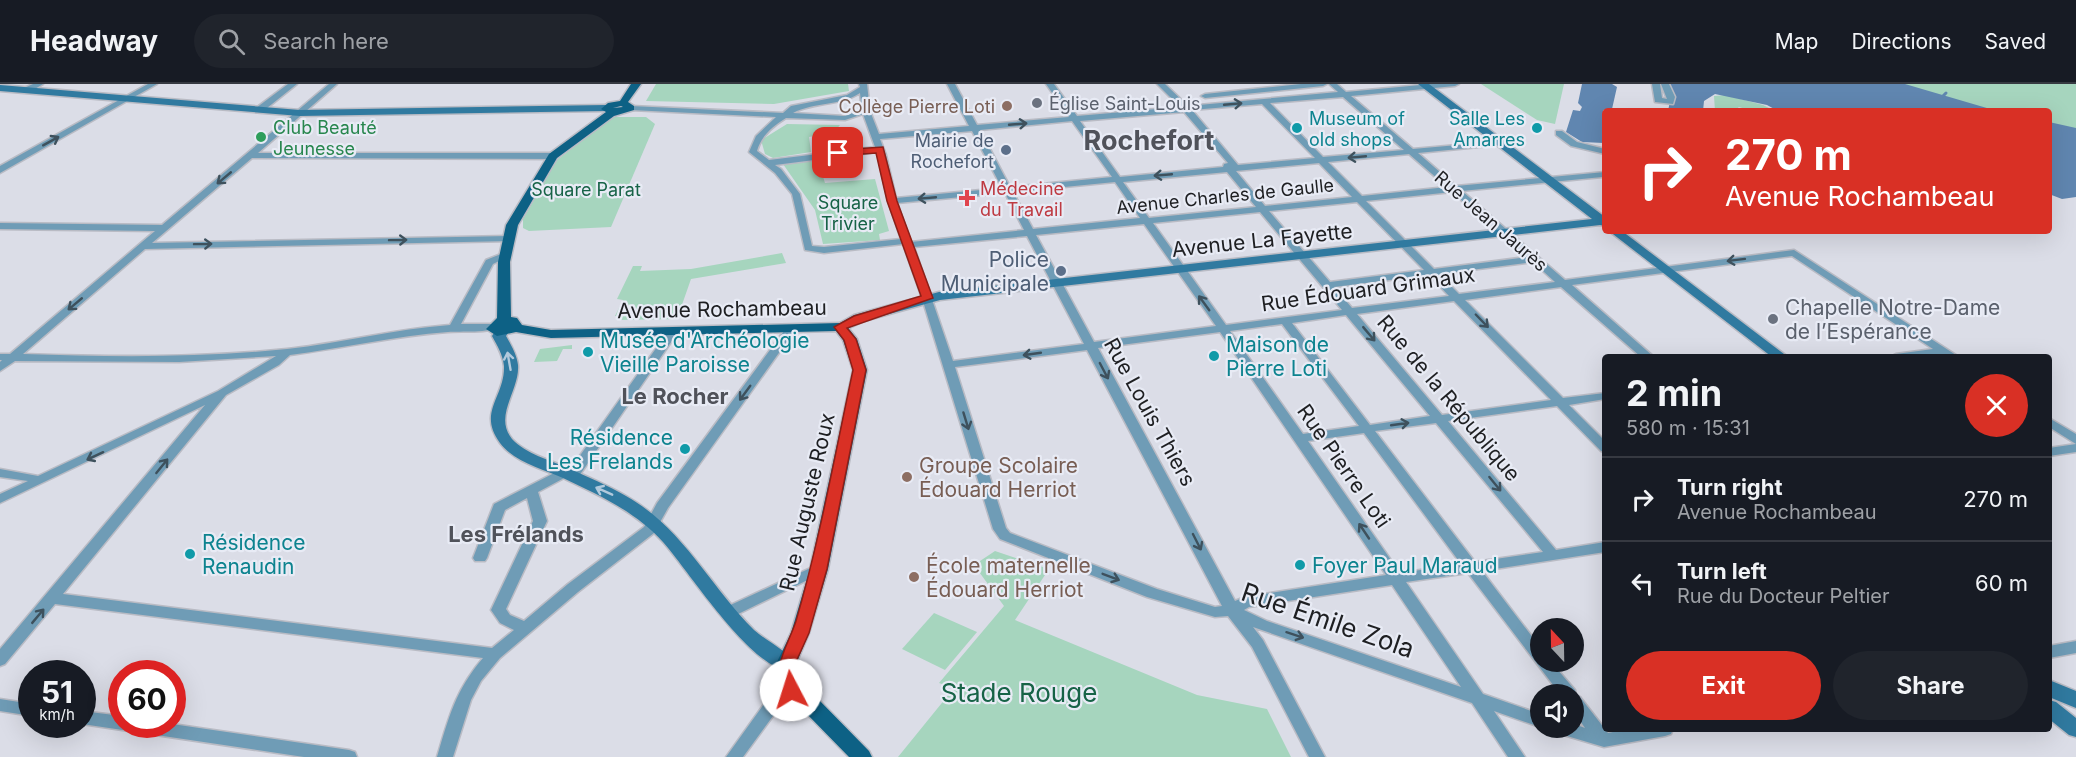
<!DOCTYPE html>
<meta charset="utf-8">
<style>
body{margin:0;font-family:Inter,sans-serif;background:#20242c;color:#f1f3f6;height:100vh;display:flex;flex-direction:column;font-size:22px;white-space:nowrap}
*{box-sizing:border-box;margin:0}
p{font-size:20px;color:#9ea1a6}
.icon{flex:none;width:33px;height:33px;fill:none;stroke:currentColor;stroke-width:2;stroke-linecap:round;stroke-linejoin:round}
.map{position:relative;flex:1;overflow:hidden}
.side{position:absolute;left:1602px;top:270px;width:450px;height:378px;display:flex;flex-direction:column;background:#171b24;border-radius:6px;box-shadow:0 6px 24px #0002}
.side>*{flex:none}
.top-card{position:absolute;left:1602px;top:24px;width:450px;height:126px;border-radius:6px;box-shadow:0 6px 24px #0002;background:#d93025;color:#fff;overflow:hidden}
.needle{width:39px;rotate:338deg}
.fabs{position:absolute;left:1530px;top:534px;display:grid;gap:12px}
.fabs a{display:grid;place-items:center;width:54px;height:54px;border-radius:50%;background:#171b24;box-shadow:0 6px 24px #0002;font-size:30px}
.speed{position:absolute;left:18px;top:576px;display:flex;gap:12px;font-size:30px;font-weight:700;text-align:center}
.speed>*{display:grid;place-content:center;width:78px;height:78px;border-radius:50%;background:#171b24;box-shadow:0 6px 24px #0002;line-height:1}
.speed small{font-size:15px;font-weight:400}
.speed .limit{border:9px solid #d22;background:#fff;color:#111}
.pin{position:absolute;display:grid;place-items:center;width:51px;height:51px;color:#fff;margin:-26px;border-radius:12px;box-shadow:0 3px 9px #0006}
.me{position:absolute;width:66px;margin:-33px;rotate:355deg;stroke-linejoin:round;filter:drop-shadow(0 0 4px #0008)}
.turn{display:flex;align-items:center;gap:21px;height:126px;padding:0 24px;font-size:27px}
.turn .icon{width:78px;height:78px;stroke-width:2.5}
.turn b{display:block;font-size:42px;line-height:51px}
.round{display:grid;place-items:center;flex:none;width:63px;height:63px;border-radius:32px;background:#20242c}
.overview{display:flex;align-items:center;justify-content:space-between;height:102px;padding:0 24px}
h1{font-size:36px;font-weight:700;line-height:45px}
.button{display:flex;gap:12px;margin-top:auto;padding:12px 24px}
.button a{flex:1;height:69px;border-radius:36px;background:#d93025;color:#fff;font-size:24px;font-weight:700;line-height:69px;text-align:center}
.button a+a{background:#20242c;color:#f1f3f6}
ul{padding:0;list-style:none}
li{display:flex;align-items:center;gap:18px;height:84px;padding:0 24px;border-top:2px solid #363941}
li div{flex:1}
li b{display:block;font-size:22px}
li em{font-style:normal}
header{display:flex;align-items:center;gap:36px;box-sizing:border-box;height:84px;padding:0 30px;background:#171b24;border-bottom:2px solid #363941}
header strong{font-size:28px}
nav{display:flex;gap:33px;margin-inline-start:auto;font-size:21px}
.search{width:420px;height:54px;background:#20242c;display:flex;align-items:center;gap:15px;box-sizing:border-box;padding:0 21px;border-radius:33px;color:#9ea1a6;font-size:22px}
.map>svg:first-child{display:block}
.green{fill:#a6d5be}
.water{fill:#6086b0}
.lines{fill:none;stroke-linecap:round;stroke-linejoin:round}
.stream{stroke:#6086b0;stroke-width:3}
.street-casing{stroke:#b9bbc4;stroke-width:3}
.secondary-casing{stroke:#b9bbc4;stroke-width:3}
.primary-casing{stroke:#b9bbc4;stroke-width:3}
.street{fill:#6f9cb6;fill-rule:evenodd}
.secondary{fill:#307aa0;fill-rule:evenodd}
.primary{fill:#0d6185;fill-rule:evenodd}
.oneway{stroke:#3e515d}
.oneway2{stroke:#b1c9dc}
.route{fill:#d93025;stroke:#8d1f18;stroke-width:1.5}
.worship-dot{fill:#6b7280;stroke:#e8ebf5;stroke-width:2}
.education-dot{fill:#8d6e63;stroke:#e8ebf5;stroke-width:2}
.culture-dot{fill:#0f9aa8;stroke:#e8ebf5;stroke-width:2}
.leisure-dot{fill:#2e9e5b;stroke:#e8ebf5;stroke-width:2}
.service-dot{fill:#5c6f8a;stroke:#e8ebf5;stroke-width:2}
.health-dot{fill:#e0444e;stroke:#e8ebf5;stroke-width:2}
.labels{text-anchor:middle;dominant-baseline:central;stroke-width:4.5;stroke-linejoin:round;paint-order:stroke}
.far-worship-label{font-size:18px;fill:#5b616d;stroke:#e8ebf5;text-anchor:start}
.far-education-label{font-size:18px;fill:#785e54;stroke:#e8ebf5;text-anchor:end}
.far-culture-label{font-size:18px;fill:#0d838f;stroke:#e8ebf5;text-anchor:start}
.far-leisure-label{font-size:18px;fill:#27864d;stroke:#e8ebf5;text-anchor:start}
.far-service-label{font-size:18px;fill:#4e5e75;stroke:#e8ebf5;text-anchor:end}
.far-health-label{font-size:18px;fill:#be3a42;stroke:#e8ebf5;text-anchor:start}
.far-park-label{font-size:18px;fill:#176347;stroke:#e8ebf5}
.far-street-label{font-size:18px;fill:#1e1f22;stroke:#e8ebf5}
.street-label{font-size:21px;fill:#1e1f22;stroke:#e8ebf5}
.service-label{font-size:21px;fill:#4e5e75;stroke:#e8ebf5;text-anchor:end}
.worship-label{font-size:21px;fill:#5b616d;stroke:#e8ebf5;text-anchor:start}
.culture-label{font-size:21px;fill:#0d838f;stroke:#e8ebf5;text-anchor:start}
.education-label{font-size:21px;fill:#785e54;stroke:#e8ebf5;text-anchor:start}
.neighbourhood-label{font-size:22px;font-weight:bold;fill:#50525a;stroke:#e8ebf5}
.near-street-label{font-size:26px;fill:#1e1f22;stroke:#e8ebf5}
.near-park-label{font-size:26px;fill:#176347;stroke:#e8ebf5}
.far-town-label{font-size:27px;font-weight:bold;fill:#50525a;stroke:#e8ebf5}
</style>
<header>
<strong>Headway</strong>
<div class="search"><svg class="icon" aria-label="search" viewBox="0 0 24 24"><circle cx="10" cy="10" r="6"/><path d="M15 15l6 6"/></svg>Search here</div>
<nav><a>Map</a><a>Directions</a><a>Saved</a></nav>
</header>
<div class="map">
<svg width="2076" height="673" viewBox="0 0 2076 673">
<rect width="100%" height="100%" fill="#dbdde7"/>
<g class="green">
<polygon points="656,0 848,0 849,7 774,20 646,17"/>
<polygon points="1481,0 1564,0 1555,40 1537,36"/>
<polygon points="1875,0 2076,0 2076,52 2049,46 2049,27 1957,27"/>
<polygon points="1726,11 1763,21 1775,27 1752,27 1739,23 1734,27 1715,27 1714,12"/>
<polygon points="613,33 646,33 655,40 611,143 529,147 523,144 523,135 557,76"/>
<polygon points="787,40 840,41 834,48 809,53 811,68 773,74 765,70 761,56"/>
<polygon points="817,74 825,99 875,95 889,147 879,150 880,156 823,160 815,126 783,80"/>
<polygon points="782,169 786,179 691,195 677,235 616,236 617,232 615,232 623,216 617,215 633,182 642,182 640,187 691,185"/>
<polygon points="572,261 572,265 563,265 557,277 534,278 540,265"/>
<polygon points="995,467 1049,485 1015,536 1197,611 1267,625 1291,673 898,673 954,604 939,599 1004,522 974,481"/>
<polygon points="934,529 977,548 945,586 902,565"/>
</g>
<g class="water">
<polygon points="1582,0 1612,0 1617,3 1612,25 1603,26 1604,59 1582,58 1566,48 1573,26 1580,27 1582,23 1578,19"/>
<polygon points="1665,0 1905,0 1997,27 1778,27 1767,21 1715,10 1704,17 1703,27 1668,27 1670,17"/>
<polygon points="2049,38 2076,44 2076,113 2062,115 2049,110"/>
</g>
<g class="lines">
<polyline class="stream" points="1943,12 1946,9"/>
<defs>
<g id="street">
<polygon points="33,0 43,0 30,8 24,8 24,4"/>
<polygon points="148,0 157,0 0,89 0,82"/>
<polygon points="288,0 297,0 262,28 256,28 256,24"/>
<path d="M 329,0 L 337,0 L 258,69 L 553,69 L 557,72 L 553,75 L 252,74 L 152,159 L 508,152 L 513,155 L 511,157 L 145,165 L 23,270 C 111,273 200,274 287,265 C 342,259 395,245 450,241 L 486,176 L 506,168 L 511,171 L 493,180 L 461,240 L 493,240 L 498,243 C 491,249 460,247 448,248 C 395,252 343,264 290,271 L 279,281 L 226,311 L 63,510 L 492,564 L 514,546 L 500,539 L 491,526 L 533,437 L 527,414 L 505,426 L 487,474 L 485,477 L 475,477 L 473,474 L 494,420 L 560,386 L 564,385 L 569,387 L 669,246 L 677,246 L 678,248 L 577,395 L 572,396 L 566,393 L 538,408 L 547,437 L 506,525 L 510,531 L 524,537 L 568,500 L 644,443 L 657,419 L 787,243 L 795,243 L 796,245 L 668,424 L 654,449 L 578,508 L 500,574 L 481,597 L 471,616 L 453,673 L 437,673 C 449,633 455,607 483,574 L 55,520 L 5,580 L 0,582 L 0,565 L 205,321 L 0,419 L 0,410 L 28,397 L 0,393 L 0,385 L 38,392 L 218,307 L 276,272 L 179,278 L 15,277 L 0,287 L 0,278 L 2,276 L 0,276 L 0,270 L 10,270 L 155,147 L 0,145 L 0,139 L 162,141 Z"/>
<path d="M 859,0 L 867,0 L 870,27 L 879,50 L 969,42 L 947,0 L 955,0 L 977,41 L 1069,33 L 1046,0 L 1054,0 L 1077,32 L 1180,23 L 1157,0 L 1165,0 L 1188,22 L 1338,8 L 1329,0 L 1337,0 L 1346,8 L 1431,0 L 1459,0 L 1455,2 L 1351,12 L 1413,65 L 1502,57 L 1502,61 L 1499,61 L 1418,69 L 1456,102 L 1605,88 L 1605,92 L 1602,93 L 1462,107 L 1565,196 L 1794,166 L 1959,273 L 1945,273 L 1942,270 L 1922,273 L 1890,273 L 1896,270 L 1933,265 L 1792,172 L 1572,201 L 1654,273 L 1641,273 L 1561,203 L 1465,216 L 1563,314 L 1605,309 L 1605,315 L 1569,321 L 1605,357 L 1605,368 L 1601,367 L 1557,322 L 1448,337 L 1556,466 L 1605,458 L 1605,468 L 1482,487 L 1540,563 L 1540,578 L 1551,578 L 1575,606 L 1576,611 L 1580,613 L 1608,649 L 1628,645 L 1673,645 L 1671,650 L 1665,652 L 1604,663 L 1557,649 L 1555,644 L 1574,644 L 1574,640 L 1585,644 L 1574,628 L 1574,610 L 1560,610 L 1468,489 L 1406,498 L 1483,610 L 1540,630 L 1540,643 L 1494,627 L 1525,673 L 1508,673 L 1472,619 L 1253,543 L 1263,556 L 1325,673 L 1309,673 L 1252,563 L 1228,532 L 1215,533 L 1147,513 L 1000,455 L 993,445 L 922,214 L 903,160 L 824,169 L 805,166 L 792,110 L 775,89 L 749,68 L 756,52 L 776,33 L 631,26 L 627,24 L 631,22 L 783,29 L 791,22 L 847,11 L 860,3 ZM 860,9 L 862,26 L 844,32 L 793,29 C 814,18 840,22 860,9 ZM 1343,13 L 1404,66 L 1323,73 L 1270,19 ZM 1262,20 L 1315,74 L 1238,81 L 1192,26 ZM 1184,28 L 1228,79 L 1224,80 L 1223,83 L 1120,93 L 1080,37 ZM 863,30 L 875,63 L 769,76 L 757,67 C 761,52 773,42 786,34 L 845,36 ZM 1072,37 L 1112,93 L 1010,103 L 980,46 ZM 972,47 L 1002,104 L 896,114 L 886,71 L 880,55 ZM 877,68 L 888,117 L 901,155 L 824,163 L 812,162 L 800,110 L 781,85 L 775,81 ZM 1409,70 L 1447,103 L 1362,112 L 1328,78 ZM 1319,79 L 1352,113 L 1265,122 L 1236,87 ZM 1227,88 L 1256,123 L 1149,134 L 1123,98 ZM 1115,98 L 1140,134 L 1033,145 L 1013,108 ZM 1452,108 L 1527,173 L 1434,185 L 1366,117 ZM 1005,109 L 1024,146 L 911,158 L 897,119 ZM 1357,118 L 1424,186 L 1330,198 L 1269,127 ZM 1260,128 L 1342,226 L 1226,241 L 1153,139 ZM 1144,140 L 1216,242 L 1094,258 L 1036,151 ZM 1027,152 L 1084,260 L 953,277 L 914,163 ZM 1533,178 L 1555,198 L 1459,210 L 1439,190 ZM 1429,191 L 1449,212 L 1352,224 L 1334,203 ZM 1454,217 L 1551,316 L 1442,331 L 1357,230 ZM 1346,231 L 1430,332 L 1370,341 L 1292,239 ZM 1282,240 L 1359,342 L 1303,350 L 1230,247 ZM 1220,248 L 1386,491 L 1245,513 L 1235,517 L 1098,264 ZM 1087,266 L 1222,522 L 1215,523 L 1157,505 L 1010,449 L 1006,444 L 955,283 ZM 1436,339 L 1543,468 L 1475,478 L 1375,347 ZM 1364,349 L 1461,480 L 1400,489 L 1308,357 ZM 1392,501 L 1461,603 L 1267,537 L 1244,526 L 1249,523 Z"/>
<polygon points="1301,0 1327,0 1323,2 1205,14 1201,12 1205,10"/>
<polygon points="1652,0 1660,0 1662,14 1667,15 1661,0 1669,0 1675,13 1673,20 1655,18"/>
<polygon points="1556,47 1562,47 1577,58 1605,65 1605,70 1571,62 1556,51"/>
<polygon points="2049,334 2076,350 2076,360 2049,343"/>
<polygon points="2076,360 2076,368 2049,372 2049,364"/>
<polygon points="819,480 824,482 826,485 824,488 734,532 729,533 724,532 722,528 724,524"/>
<polygon points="2076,557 2076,569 2049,574 2049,562"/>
<polygon points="791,600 797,602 799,606 797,610 781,621 743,673 726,673 769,613"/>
<polygon points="0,615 32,620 32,632 0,627"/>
<polygon points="82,627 122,632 122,640 172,640 349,666 355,668 357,673 304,673 82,640"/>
</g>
<g id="secondary">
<polygon points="1418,0 1429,0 1605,133 1605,142 1600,141 940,216 864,237 845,246 835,246 833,243 854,231 939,208 1592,135"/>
<polygon points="0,1 300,26 606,21 611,24 606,27 300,32 0,7"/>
<polygon points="1609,147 1622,147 1788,273 1772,273"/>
<path d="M 501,245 L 508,249 L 506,252 C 511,261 517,271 518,281 C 520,306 493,332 512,355 C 526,370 550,376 568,384 C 588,393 607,401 626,412 C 683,444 709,501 754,546 C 765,556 789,568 796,580 L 793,585 C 758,596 686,483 663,458 C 636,428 599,411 563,394 C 543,385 514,378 500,359 C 477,328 505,313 504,282 C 503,271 497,261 492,252 L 496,246 Z"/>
<polygon points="2049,596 2076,607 2076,624 2049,613"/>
<polygon points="2049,616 2056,618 2076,634 2076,653 2069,651 2049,635"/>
</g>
<path id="primary" d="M 631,0 L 641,0 L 628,18 L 634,22 L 634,26 L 614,32 L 557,74 L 518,141 L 510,178 L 511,233 L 517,234 L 522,241 L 551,246 L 840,239 L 845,240 L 857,255 L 867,286 L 828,485 L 809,549 L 796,580 L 800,602 L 818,615 L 869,667 L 872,673 L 849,673 L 804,627 L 784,611 L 776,580 L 791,549 L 810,485 L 853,286 L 843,256 L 836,247 L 551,254 L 516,248 L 497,252 L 486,245 L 497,234 L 498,178 L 506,141 L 549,70 L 606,28 L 601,25 L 608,19 L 620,17 ZM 621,22 L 623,23 L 613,24 Z"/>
</defs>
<use href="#street" class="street-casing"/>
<use href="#secondary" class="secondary-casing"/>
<use href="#primary" class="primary-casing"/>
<use href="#street" class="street"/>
<use href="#secondary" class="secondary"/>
<use href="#primary" class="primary"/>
</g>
<defs><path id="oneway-shaft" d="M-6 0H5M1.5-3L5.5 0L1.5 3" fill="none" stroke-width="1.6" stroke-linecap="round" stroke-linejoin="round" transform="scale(1.5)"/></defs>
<g class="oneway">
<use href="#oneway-shaft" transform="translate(1233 20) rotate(-5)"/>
<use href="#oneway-shaft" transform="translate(1018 40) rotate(-5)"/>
<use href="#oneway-shaft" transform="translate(51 57) rotate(-29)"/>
<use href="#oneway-shaft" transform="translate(1357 73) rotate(175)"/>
<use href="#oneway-shaft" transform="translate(1163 91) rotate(175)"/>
<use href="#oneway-shaft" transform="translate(224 94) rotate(140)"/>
<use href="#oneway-shaft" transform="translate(927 114) rotate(175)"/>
<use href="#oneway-shaft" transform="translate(398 156) rotate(-1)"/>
<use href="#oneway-shaft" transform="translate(203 160) rotate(-1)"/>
<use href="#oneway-shaft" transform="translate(1736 176) rotate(173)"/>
<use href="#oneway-shaft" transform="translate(1204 219) rotate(-126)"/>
<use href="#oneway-shaft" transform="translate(75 220) rotate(140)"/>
<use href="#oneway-shaft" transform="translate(1482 237) rotate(46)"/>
<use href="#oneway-shaft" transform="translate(1369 250) rotate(50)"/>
<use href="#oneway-shaft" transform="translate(1032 270) rotate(172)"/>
<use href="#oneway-shaft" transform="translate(1104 287) rotate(62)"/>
<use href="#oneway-shaft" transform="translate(745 309) rotate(126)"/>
<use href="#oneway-shaft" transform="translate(966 337) rotate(73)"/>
<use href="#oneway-shaft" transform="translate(1400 340) rotate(-8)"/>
<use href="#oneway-shaft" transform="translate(95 372) rotate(155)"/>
<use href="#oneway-shaft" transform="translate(162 382) rotate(-51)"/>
<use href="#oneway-shaft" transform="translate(1495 400) rotate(51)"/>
<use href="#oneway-shaft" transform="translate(1364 447) rotate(-124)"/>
<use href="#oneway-shaft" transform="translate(1197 458) rotate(63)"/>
<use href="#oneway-shaft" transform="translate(1111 493) rotate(21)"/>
<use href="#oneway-shaft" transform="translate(38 532) rotate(-50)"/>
<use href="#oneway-shaft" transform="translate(1295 551) rotate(18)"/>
</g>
<g class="oneway2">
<use href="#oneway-shaft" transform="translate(509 277) rotate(-100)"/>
<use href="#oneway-shaft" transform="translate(604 407) rotate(-156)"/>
</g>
<path class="route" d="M 883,63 L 897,117 L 933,214 L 847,244 L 856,255 L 866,286 L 827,485 L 809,549 L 795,580 L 800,606 L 797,611 L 784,611 C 770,584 788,562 796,537 C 820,455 835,370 853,286 L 844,256 L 834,243 L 854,232 L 921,212 L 887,117 L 876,69 L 838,72 L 833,69 L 838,66 Z"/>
<g class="worship-dot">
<circle cx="1037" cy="19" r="6"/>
<circle cx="1773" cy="235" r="6"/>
</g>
<g class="education-dot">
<circle cx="1007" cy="22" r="6"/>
<circle cx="907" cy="393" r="6"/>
<circle cx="914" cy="493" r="6"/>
</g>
<g class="culture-dot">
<circle cx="1297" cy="44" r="6"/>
<circle cx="1537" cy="44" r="6"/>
<circle cx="588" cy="268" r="6"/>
<circle cx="1214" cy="272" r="6"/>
<circle cx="685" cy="365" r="6"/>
<circle cx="190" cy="470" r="6"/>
<circle cx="1300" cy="481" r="6"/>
</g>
<circle class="leisure-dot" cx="261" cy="53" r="6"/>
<g class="service-dot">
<circle cx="1006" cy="66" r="6"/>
<circle cx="1061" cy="187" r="6"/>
</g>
<path class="health-dot" d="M964 105h6v6h6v6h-6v6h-6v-6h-6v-6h6z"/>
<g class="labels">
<g class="far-worship-label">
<text x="1049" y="19">Église Saint-Louis</text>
</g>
<g class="far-education-label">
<text x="995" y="22">Collège Pierre Loti</text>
</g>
<g class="far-culture-label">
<text x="1309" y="34">Museum of<tspan x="1309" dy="21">old shops</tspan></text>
<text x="1525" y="34" text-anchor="end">Salle Les<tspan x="1525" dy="21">Amarres</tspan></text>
</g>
<g class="far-leisure-label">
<text x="273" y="43">Club Beauté<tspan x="273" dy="21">Jeunesse</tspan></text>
</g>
<g class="far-service-label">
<text x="994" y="56">Mairie de<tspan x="994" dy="21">Rochefort</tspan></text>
</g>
<g class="far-health-label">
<text x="980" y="104">Médecine<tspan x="980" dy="21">du Travail</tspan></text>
</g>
<g class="far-park-label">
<text x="586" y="105">Square Parat</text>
<text x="848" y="118">Square<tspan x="848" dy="21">Trivier</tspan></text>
</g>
<g class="far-street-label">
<text transform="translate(1225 112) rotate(-6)">Avenue Charles de Gaulle</text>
<text transform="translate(1491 137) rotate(41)">Rue Jean Jaurès</text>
</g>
<g class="street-label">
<text transform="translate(1262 156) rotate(-6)">Avenue La Fayette</text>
<text transform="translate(1368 205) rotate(-8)">Rue Édouard Grimaux</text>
<text transform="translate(722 225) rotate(-1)">Avenue Rochambeau</text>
<text transform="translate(1449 314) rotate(50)">Rue de la République</text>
<text transform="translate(1150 328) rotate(61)">Rue Louis Thiers</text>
<text transform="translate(1344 382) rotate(55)">Rue Pierre Loti</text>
<text transform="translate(807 418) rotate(-77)">Rue Auguste Roux</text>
</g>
<g class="service-label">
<text x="1049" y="175">Police<tspan x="1049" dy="24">Municipale</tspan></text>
</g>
<g class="worship-label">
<text x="1785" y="223">Chapelle Notre-Dame<tspan x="1785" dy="24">de l’Espérance</tspan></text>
</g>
<g class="culture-label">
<text x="600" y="256">Musée d'Archéologie<tspan x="600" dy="24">Vieille Paroisse</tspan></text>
<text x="1226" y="260">Maison de<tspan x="1226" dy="24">Pierre Loti</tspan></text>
<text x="673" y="353" text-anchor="end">Résidence<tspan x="673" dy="24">Les Frelands</tspan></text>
<text x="202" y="458">Résidence<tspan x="202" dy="24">Renaudin</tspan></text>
<text x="1312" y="481">Foyer Paul Maraud</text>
</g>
<g class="education-label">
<text x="919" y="381">Groupe Scolaire<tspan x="919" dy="24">Édouard Herriot</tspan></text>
<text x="926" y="481">École maternelle<tspan x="926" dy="24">Édouard Herriot</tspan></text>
</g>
<g class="neighbourhood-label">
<text x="675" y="312">Le Rocher</text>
<text x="516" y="450">Les Frélands</text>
</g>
<g class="near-street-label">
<text transform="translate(1328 536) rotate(19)">Rue Émile Zola</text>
</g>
<g class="near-park-label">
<text x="1019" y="608">Stade Rouge</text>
</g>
<g class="far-town-label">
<text x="1149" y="56">Rochefort</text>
</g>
</g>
</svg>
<div class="fabs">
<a><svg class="needle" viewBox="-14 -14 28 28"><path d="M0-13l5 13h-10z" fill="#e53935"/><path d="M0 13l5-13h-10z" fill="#9ea1a6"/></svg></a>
<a><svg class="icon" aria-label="sound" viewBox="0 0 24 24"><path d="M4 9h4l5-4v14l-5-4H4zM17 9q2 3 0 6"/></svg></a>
</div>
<div class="speed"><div>51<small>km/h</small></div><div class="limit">60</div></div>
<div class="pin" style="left:838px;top:69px;background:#d93025"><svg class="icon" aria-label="arrive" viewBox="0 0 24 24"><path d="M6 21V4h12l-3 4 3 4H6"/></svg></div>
<svg class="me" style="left:791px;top:606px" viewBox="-20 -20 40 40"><circle r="19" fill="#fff"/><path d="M0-13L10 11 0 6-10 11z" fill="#d93025"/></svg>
<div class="top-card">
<div class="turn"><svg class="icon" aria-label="right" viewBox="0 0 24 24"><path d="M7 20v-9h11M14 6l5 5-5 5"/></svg><div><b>270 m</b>Avenue Rochambeau</div></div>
</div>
<section class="side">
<div class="overview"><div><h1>2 min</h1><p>580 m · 15:31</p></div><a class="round" style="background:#d93025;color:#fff"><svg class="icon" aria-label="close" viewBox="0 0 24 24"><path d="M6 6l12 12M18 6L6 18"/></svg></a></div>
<ul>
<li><svg class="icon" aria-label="right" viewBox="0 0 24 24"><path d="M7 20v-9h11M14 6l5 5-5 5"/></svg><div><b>Turn right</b><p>Avenue Rochambeau</p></div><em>270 m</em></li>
<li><svg class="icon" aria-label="left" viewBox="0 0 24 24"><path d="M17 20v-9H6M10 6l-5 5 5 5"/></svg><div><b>Turn left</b><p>Rue du Docteur Peltier</p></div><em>60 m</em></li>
</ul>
<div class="button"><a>Exit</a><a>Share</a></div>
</section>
</div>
